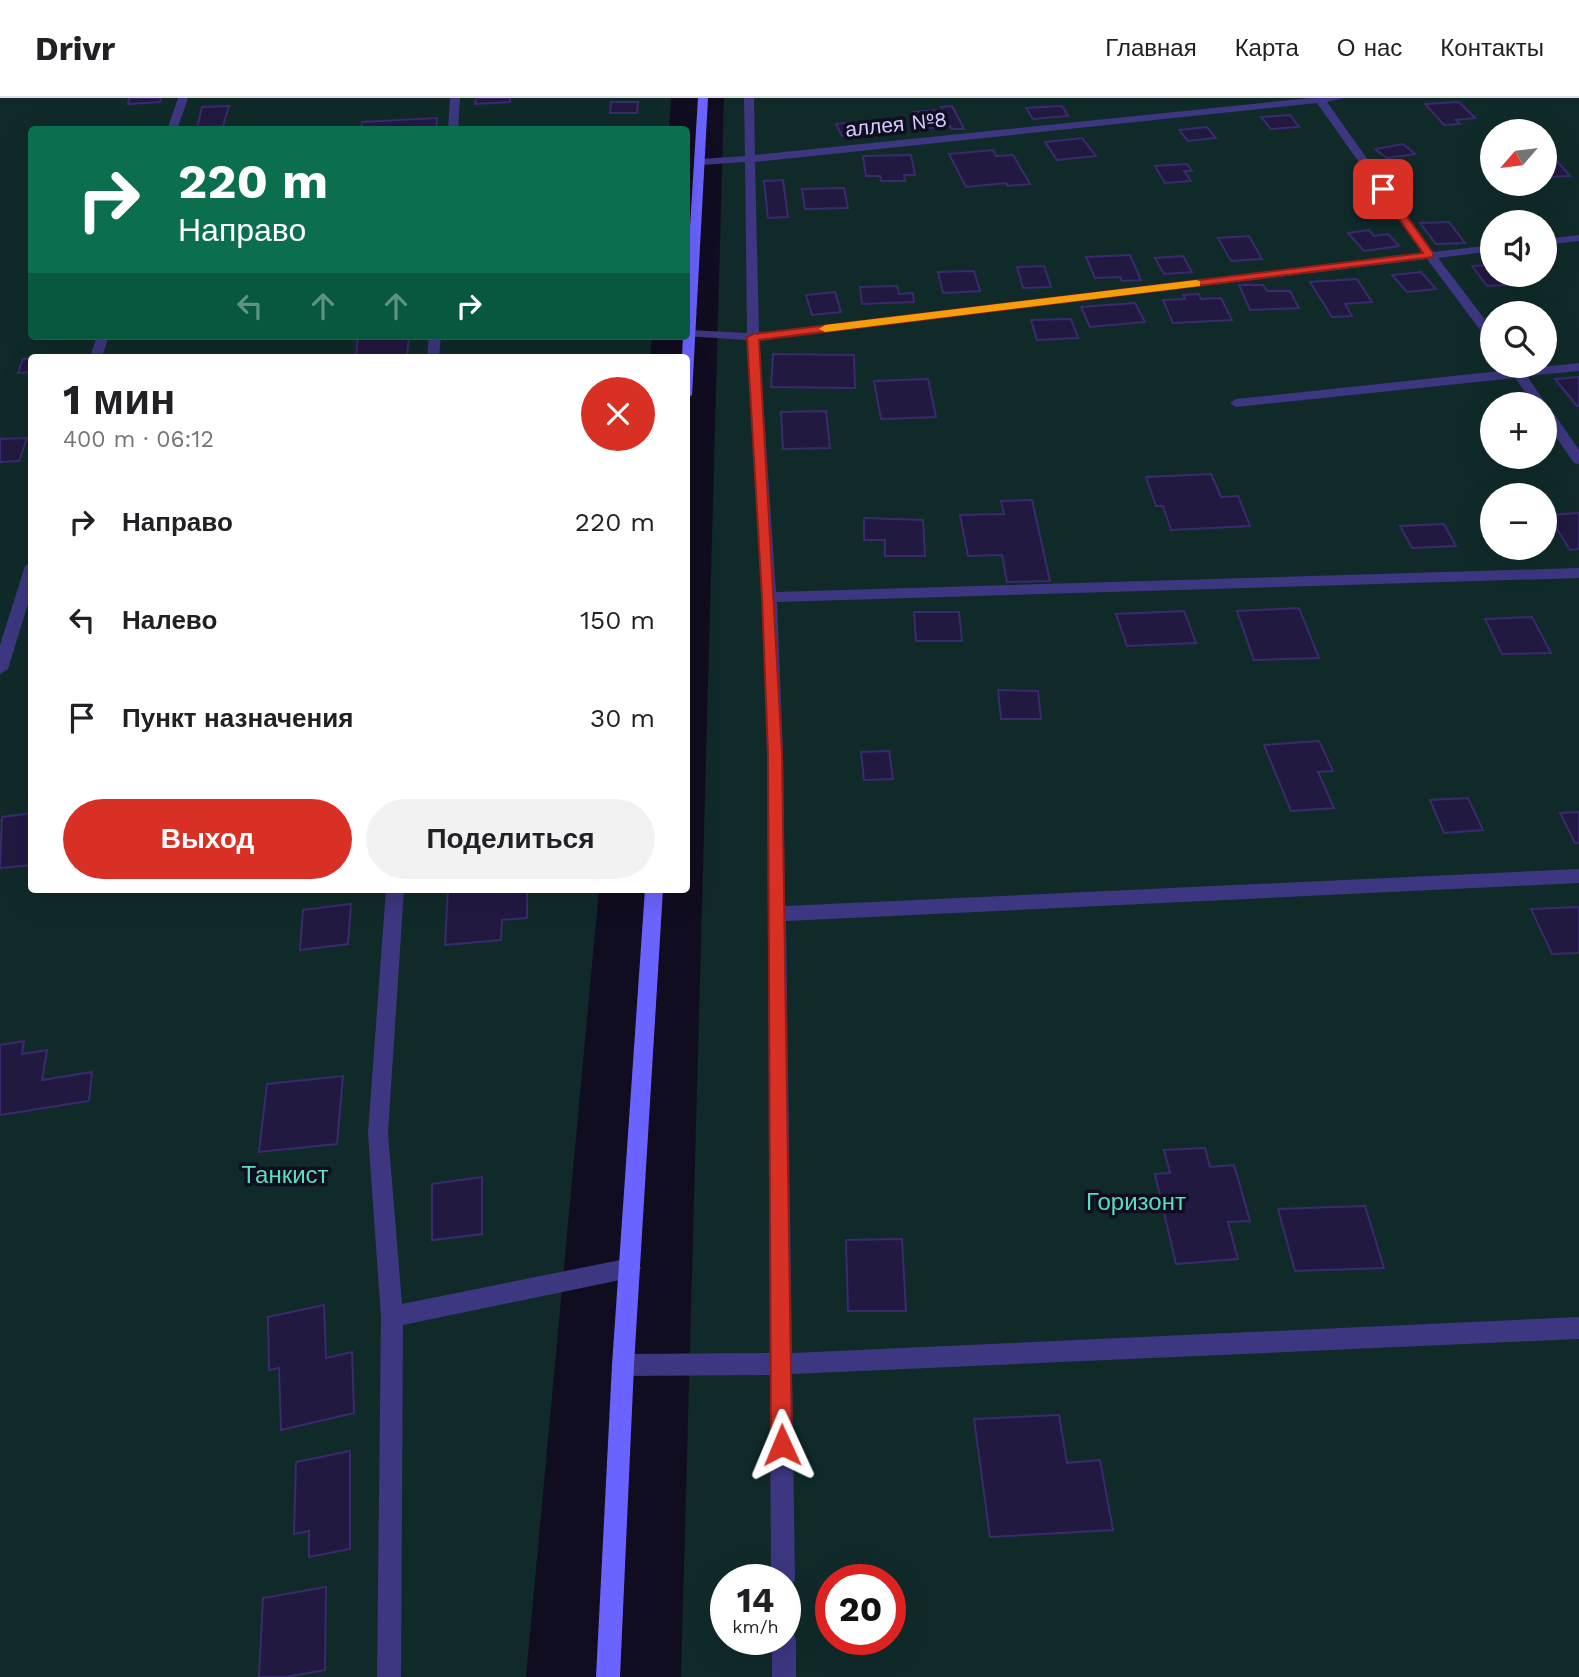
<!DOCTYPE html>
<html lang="ru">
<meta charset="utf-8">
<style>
body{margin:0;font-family:"Work Sans",sans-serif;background:#f2f2f2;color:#202124;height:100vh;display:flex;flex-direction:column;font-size:26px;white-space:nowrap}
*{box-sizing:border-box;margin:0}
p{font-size:23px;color:#757577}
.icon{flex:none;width:38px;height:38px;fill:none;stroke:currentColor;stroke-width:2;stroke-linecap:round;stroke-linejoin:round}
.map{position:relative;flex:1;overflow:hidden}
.side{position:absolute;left:28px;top:256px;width:662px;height:539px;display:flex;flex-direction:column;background:#fff;border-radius:7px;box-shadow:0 7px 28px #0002}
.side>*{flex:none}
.hud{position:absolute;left:28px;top:28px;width:662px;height:214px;border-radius:7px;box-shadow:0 7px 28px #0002;background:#0b6e4f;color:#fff;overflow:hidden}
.needle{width:46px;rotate:242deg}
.controls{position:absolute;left:1480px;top:21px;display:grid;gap:14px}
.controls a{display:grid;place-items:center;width:77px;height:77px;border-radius:50%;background:#fff;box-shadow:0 7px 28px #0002;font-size:35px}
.speed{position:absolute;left:710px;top:1466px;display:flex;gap:14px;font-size:35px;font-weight:700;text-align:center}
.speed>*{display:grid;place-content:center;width:91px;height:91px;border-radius:50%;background:#fff;box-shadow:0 7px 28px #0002;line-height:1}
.speed small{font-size:18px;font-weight:400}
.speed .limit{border:10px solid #d22;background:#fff;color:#111}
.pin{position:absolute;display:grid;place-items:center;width:60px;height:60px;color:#fff;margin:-30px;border-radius:14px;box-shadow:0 4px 10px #0006}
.me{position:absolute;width:77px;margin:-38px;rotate:359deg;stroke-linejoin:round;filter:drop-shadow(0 0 5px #0008)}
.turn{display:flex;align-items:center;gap:24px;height:147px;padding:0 35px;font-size:32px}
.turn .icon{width:91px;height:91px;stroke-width:2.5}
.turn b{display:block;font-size:49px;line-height:60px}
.lanes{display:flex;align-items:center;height:66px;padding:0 35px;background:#0003;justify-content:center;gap:35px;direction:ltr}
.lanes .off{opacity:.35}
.round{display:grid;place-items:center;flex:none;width:74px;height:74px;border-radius:37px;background:#f2f2f2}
.overview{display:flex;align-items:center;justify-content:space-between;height:119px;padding:0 35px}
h1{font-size:42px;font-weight:700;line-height:52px}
.cta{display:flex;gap:14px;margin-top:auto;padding:14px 35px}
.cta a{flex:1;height:80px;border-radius:42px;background:#d93025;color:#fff;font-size:28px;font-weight:700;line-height:80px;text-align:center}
.cta a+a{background:#f2f2f2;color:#202124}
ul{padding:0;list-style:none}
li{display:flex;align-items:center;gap:21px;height:98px;padding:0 35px}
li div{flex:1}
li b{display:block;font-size:26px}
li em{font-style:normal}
header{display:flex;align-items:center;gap:42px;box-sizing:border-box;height:98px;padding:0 35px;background:#fff;border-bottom:2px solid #e0e0e0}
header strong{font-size:33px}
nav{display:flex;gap:38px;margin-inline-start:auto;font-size:24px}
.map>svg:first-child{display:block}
.green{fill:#102a2a;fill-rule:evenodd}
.building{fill:#221941;stroke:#392a6d;stroke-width:2}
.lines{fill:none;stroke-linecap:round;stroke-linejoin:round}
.lane{fill:#3c3780;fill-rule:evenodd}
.secondary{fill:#6b63ff;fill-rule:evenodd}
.route{fill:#d93025;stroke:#8d1f18;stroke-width:2}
.slow{fill:#f59e0b}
.labels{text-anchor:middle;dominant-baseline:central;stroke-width:7;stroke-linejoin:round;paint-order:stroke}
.far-street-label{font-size:21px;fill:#d3ccff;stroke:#110d20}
.park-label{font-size:24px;fill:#58dfc1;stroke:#110d20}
</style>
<header>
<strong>Drivr</strong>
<nav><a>Главная</a><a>Карта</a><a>О нас</a><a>Контакты</a></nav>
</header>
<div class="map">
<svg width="1579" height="1579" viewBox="0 0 1579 1579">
<rect width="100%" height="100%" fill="#110d20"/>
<g class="green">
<polygon points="0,0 671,0 669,32 32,32 32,238 652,238 650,259 32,259 32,791 599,791 526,1579 0,1579"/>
<path d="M 724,0 L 1579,0 L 1579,1579 L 681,1579 ZM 1493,33 L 1545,33 L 1545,86 L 1493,86 ZM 1493,124 L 1545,124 L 1545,177 L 1493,177 ZM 1493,215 L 1545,215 L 1545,268 L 1493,268 ZM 1493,306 L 1545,306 L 1545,359 L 1493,359 ZM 1493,397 L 1545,397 L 1545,450 L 1493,450 ZM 726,1482 L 786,1482 L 786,1542 L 726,1542 ZM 831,1482 L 891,1482 L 891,1542 L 831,1542 Z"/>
</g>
<g class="building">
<polygon points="129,0 161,0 160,4 128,6"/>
<polygon points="476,0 510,0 510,4 475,6"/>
<polygon points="611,4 638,4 637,15 610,15"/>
<polygon points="1459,4 1475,20 1456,22 1460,26 1444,27 1425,6"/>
<polygon points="229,8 223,28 197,30 202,9"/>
<polygon points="952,8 964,31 952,31 950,28 922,31 914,14 943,12 941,9"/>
<polygon points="1062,8 1068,18 1033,21 1026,10"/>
<polygon points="1290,17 1299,29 1271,31 1261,19"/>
<polygon points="437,20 436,32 361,32 362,24"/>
<polygon points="853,24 855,30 862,29 865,35 842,38 836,26"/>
<polygon points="1207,29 1216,40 1188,43 1179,32"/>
<polygon points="1082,40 1096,58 1057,62 1045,44"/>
<polygon points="1403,46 1415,56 1387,60 1375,51"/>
<polygon points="993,52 996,58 1013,57 1030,86 1008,88 1006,85 966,89 949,56"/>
<polygon points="1545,55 1550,55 1570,78 1545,79"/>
<polygon points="911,57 915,77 904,77 905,83 881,83 880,78 866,78 863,58"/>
<polygon points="1187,66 1192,73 1184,73 1191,83 1165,85 1155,68"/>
<polygon points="783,82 788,119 768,120 764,83"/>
<polygon points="844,90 848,110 805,111 802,91"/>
<polygon points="1449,124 1465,145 1436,146 1420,125"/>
<polygon points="1369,132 1374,138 1388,136 1399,148 1364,153 1348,135"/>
<polygon points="1249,138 1262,161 1231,163 1218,140"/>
<polygon points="1130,157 1141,182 1122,183 1120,179 1095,180 1086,159"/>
<polygon points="1183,158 1192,174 1164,176 1155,160"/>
<polygon points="1493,167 1493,177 1512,177 1519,186 1487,188 1472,168"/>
<polygon points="1044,168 1051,189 1023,190 1017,169"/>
<polygon points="974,173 980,193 943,195 938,174"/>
<polygon points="1421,174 1436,191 1407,194 1392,177"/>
<polygon points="1357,181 1372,204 1345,206 1352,218 1332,219 1310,184"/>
<polygon points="1239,187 1263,187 1267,193 1290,193 1299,210 1250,212"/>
<polygon points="897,188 899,196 913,195 914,204 862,206 860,189"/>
<polygon points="835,194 841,214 812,217 806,197"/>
<polygon points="1199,196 1201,201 1221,200 1232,222 1173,225 1163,202 1185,201 1183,197"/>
<polygon points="1135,205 1145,224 1090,229 1081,209"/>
<polygon points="1071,221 1078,240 1037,242 1031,222"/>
<polygon points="358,238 409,238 407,259 356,259"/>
<polygon points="773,256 854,257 855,290 771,289"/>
<polygon points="32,260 32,274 18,275 23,261"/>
<polygon points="1579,279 1579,308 1577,308 1555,281"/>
<polygon points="928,281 936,319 881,321 874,283"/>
<polygon points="826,313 830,350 783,351 781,314"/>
<polygon points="27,340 19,363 0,364 0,341"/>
<polygon points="1211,376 1221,399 1238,398 1250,428 1171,432 1163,408 1156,408 1146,379"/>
<polygon points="1032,402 1050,483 1007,484 1002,457 968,458 960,417 1004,416 1001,403"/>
<polygon points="1579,415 1579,451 1570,452 1548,417"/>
<polygon points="864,420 923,422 925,458 885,458 885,442 864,442"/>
<polygon points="1444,426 1456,448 1412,450 1400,428"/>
<polygon points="1299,510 1319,560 1254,562 1237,513"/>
<polygon points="1184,513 1196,545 1127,548 1116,516"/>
<polygon points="914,514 959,514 962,543 916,543"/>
<polygon points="1532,519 1551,555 1502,556 1485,521"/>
<polygon points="998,592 1038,593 1041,621 1001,621"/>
<polygon points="1319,643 1333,673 1318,674 1334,710 1291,713 1264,647"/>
<polygon points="889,653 893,681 864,682 861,654"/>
<polygon points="1468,700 1483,732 1444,735 1430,702"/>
<polygon points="1579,714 1579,745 1575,745 1560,715"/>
<polygon points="32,715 32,767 0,770 2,719"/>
<polygon points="448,791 527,791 527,820 502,822 501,842 445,847"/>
<polygon points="351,806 348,846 300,852 303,812"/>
<polygon points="1579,809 1579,855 1552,856 1531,811"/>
<polygon points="24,943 22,956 47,952 42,982 92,974 89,1003 0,1017 0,947"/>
<polygon points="343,978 337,1046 259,1054 267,986"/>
<polygon points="1205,1050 1210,1069 1234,1067 1250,1123 1228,1124 1238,1161 1176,1166 1155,1076 1170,1075 1164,1052"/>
<polygon points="482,1079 482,1136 432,1142 432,1086"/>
<polygon points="1365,1108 1384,1170 1295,1173 1278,1111"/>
<polygon points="902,1141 906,1213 848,1213 846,1142"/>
<polygon points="324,1207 326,1260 352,1254 354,1315 281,1332 279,1270 269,1272 268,1219"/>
<polygon points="1059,1317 1067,1365 1100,1362 1113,1432 990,1439 974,1321"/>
<polygon points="350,1353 350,1451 309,1459 309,1433 294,1436 296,1364"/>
<polygon points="326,1489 325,1572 286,1579 259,1579 263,1500"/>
</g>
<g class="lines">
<g class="lane">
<polygon points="178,0 188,0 177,32 167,32"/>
<polygon points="450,0 460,0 458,32 448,32"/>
<path d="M 744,0 L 754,0 L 755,57 L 1310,0 L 1344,0 L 1327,4 L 1433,154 L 1493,147 L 1493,153 L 1438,160 L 1493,232 L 1493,245 L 1489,244 L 1427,161 L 759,242 L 776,494 L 1579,470 L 1579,480 L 777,504 L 783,655 L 785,808 L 1579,771 L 1579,785 L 786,823 L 792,1255 L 1579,1219 L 1579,1241 L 792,1276 L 795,1482 L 791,1490 L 786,1493 L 786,1482 L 771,1482 L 770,1277 L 623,1278 L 615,1275 L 612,1267 L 615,1259 L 623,1256 L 770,1255 L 767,655 L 762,499 L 747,242 L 685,238 L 686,233 L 690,232 L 747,235 L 745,64 L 701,67 L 696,64 L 701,61 L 745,58 ZM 1317,5 L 1423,155 L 759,235 L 755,64 Z"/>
<polygon points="1579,137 1579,143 1545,147 1545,141"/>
<polygon points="97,238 109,238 102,259 90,259"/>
<polygon points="429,238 441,238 439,259 427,259"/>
<polygon points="1579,265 1579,273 1527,278 1546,306 1545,308 1534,306 1515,280 1236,309 1230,305 1236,301 1510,272 1507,268 1519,268 1522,271"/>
<polygon points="1545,309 1550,310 1579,352 1579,366 1574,365 1545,323"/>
<polygon points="32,463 32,493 8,571 0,576 0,547 25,468"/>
<polygon points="386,791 404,791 388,1035 402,1206 630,1160 637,1163 641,1170 637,1177 630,1180 403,1227 401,1579 377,1579 381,1219 368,1035"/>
<polygon points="786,1530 793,1533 796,1542 796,1579 772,1579 772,1542 786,1542"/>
</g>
<g class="secondary">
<polygon points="698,0 708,0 692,297 686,301 686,259 682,259 683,238 686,238 686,193"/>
<polygon points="645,791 663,791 634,1267 620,1579 596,1579 612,1267"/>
</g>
</g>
<polygon class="route" points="1383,88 1386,89 1433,155 1433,159 759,242 782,655 792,1347 789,1354 782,1357 774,1354 771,1347 768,655 762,499 747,239 753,236 1423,155 1378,91"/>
<polygon class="slow" points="1196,182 1200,183 1200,188 825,234 819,231 825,227"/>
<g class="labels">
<g class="far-street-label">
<text transform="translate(896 26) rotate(-6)">аллея №8</text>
</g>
<g class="park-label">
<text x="285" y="1077">Танкист</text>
<text x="1136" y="1104">Горизонт</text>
</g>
</g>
</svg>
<div class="controls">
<a><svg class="needle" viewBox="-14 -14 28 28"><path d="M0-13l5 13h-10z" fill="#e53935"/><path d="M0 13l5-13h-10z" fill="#757577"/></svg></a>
<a><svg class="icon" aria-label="sound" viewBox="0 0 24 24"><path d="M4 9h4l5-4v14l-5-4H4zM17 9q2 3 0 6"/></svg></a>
<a><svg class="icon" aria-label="search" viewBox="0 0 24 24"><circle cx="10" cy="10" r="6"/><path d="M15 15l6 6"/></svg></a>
<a>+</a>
<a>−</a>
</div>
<div class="speed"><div>14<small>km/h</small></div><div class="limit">20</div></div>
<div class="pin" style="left:1383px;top:91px;background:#d93025"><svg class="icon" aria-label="arrive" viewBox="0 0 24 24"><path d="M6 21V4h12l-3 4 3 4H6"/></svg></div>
<svg class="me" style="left:782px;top:1347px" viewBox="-20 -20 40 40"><path d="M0-17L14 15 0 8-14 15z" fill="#d93025" stroke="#fff" stroke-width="4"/></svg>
<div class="hud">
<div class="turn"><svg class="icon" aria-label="right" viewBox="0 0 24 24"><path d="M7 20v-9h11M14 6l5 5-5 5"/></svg><div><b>220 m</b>Направо</div></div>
<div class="lanes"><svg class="icon off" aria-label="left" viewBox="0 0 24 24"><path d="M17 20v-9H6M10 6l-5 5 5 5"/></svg><svg class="icon off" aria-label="ahead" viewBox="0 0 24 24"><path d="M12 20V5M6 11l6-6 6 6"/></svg><svg class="icon off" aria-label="ahead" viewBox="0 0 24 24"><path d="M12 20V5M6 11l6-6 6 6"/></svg><svg class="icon" aria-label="right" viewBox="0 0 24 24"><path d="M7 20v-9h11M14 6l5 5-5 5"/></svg></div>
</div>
<section class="side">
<div class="overview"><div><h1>1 мин</h1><p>400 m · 06:12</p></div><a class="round" style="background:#d93025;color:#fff"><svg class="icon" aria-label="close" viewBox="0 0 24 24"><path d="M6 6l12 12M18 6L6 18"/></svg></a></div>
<ul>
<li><svg class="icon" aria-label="right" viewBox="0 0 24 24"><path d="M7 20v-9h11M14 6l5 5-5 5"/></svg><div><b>Направо</b></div><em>220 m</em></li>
<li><svg class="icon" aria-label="left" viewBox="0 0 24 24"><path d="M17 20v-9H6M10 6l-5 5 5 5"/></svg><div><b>Налево</b></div><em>150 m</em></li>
<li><svg class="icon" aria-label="arrive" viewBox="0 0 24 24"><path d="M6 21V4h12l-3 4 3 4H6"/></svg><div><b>Пункт назначения</b></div><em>30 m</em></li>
</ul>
<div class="cta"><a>Выход</a><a>Поделиться</a></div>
</section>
</div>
